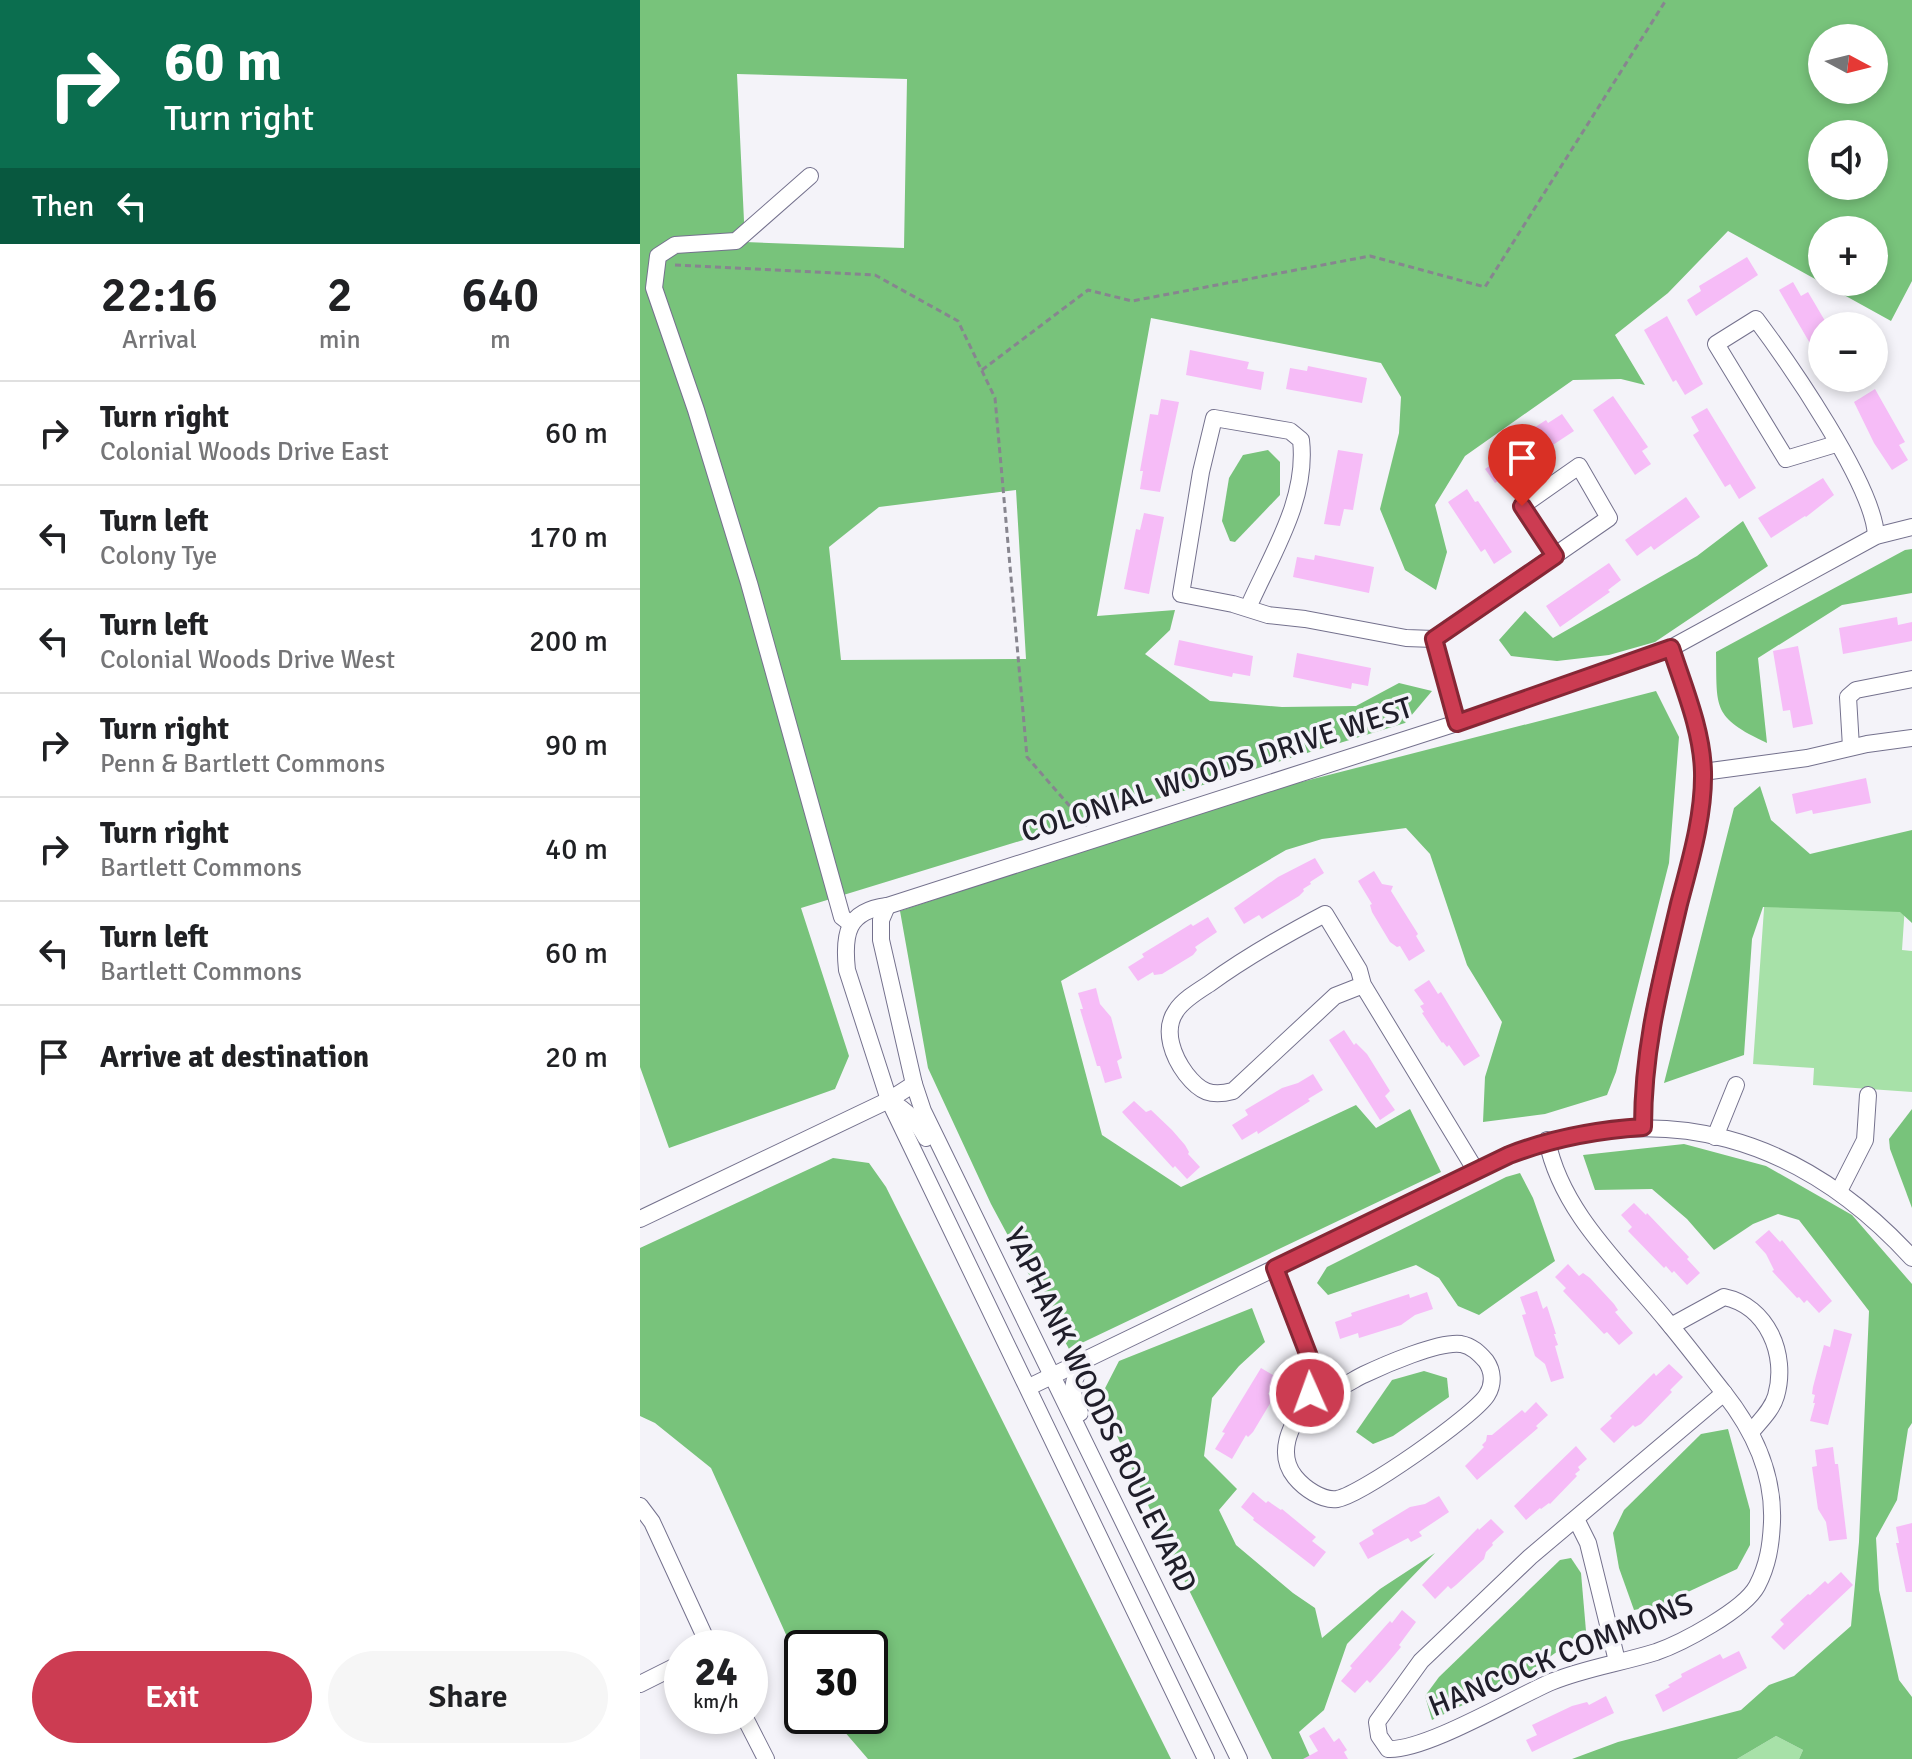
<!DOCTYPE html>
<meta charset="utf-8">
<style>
body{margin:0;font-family:Signika,sans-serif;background:#f6f6f6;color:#202124;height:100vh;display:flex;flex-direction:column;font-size:30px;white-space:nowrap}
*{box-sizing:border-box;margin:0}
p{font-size:26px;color:#757577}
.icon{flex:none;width:44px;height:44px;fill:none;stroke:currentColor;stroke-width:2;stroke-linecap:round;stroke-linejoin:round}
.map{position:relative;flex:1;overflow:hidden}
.drawer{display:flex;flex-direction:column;background:#fff;width:640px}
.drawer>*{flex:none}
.guide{background:#0b6e4f;color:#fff;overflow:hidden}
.needle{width:52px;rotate:97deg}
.fabs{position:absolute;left:1168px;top:24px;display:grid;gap:16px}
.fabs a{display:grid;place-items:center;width:80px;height:80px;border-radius:50%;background:#fff;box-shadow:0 4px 12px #0003;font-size:40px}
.speed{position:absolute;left:24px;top:1630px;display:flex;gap:16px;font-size:40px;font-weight:700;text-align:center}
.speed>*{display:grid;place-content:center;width:104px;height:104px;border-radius:50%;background:#fff;box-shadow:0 4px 12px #0003;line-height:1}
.speed small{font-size:20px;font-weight:400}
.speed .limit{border:4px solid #111;border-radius:12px;background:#fff;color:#111}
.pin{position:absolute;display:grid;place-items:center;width:68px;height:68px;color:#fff;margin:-82px -34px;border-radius:50% 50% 50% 0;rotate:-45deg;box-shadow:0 0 8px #0007}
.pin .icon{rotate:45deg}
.me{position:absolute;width:88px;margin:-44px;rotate:358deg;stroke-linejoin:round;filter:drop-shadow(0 0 6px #0008)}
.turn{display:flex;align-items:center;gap:28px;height:168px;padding:0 32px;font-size:36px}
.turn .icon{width:104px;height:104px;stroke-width:2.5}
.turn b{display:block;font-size:56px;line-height:68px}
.then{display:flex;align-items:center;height:76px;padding:0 32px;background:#0003;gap:16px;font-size:30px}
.eta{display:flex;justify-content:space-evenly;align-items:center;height:136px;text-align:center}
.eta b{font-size:48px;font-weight:600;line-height:56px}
.button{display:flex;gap:16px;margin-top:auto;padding:16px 32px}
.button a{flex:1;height:92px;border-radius:48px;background:#cc3c52;color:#fff;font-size:32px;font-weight:600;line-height:92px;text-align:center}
.button a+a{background:#f6f6f6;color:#202124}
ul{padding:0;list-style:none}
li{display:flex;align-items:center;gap:24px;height:104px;padding:0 32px;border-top:2px solid #e0e0e0}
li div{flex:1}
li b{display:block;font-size:30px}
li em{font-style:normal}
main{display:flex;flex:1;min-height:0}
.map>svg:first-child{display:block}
.green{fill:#a7e1a8}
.forest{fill:#78c37b;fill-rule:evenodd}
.building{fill:#f6bcf7}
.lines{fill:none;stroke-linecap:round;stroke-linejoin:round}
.minor-casing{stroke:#74718d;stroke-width:18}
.path{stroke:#87858f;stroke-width:3;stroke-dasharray:6 4;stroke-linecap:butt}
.minor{stroke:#fff;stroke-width:16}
.route-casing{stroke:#852735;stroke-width:20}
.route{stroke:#cc3c52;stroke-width:14}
.labels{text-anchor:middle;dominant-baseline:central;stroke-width:7;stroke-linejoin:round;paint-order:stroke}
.street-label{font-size:30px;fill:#201e2a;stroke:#f4f3f9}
</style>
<main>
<section class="drawer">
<div class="guide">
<div class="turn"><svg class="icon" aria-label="right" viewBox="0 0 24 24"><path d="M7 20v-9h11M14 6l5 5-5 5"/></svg><div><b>60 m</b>Turn right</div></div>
<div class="then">Then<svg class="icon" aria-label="left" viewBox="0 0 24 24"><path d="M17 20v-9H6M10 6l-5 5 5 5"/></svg></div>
</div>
<div class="eta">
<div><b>22:16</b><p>Arrival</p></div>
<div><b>2</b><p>min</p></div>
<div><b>640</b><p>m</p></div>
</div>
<ul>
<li><svg class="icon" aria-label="right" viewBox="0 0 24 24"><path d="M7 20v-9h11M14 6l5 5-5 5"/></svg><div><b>Turn right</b><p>Colonial Woods Drive East</p></div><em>60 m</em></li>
<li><svg class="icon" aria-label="left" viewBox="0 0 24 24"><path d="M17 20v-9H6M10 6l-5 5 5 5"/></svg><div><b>Turn left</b><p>Colony Tye</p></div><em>170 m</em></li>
<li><svg class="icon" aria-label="left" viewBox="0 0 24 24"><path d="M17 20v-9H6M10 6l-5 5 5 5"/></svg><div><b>Turn left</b><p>Colonial Woods Drive West</p></div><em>200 m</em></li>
<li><svg class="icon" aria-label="right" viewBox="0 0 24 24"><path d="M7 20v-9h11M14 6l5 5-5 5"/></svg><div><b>Turn right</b><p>Penn &amp; Bartlett Commons</p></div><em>90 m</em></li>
<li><svg class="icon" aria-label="right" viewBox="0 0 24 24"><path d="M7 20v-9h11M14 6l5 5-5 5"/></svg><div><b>Turn right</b><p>Bartlett Commons</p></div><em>40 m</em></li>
<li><svg class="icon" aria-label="left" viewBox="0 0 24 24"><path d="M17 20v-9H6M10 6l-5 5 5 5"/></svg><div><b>Turn left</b><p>Bartlett Commons</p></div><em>60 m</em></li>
<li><svg class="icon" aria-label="arrive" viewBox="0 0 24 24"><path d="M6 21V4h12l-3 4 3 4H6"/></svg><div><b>Arrive at destination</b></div><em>20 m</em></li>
</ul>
<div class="button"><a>Exit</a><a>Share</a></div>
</section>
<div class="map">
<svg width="1272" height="1759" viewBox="0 0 1272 1759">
<rect width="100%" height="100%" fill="#f4f3f9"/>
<g class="green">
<polygon points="1125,895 1265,905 1262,950 1272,951 1272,1092 1173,1085 1174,1068 1113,1064"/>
<polygon points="1136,1736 1163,1750 1159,1759 1097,1759"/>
</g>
<g class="forest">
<path d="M 0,0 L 1272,0 L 1272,281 L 1251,321 L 1088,231 L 1028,293 L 975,335 L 1005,385 L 981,379 L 933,380 L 825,456 L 795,505 L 807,552 L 796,590 L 765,570 L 740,509 L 759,433 L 761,397 L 741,363 L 511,318 L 457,616 L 535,610 L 530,630 L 505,654 L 570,701 L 642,707 L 716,706 L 759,683 L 792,691 L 765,723 L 161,908 L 209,1056 L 195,1089 L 29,1148 L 0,1067 ZM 1182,38 L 1234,38 L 1234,90 L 1182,90 ZM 97,74 L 267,79 L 264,248 L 105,242 ZM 1182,134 L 1234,134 L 1234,186 L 1182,186 ZM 1182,230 L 1234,230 L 1234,282 L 1182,282 ZM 376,490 L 386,659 L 201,660 L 189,547 L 239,507 Z"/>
<polygon points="628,450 640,462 640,495 595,542 590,541 582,521 589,478 603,455"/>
<polygon points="1103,521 1128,566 1015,642 969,655 917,661 871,656 859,640 885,611 913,638 1057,556"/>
<path d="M 1272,549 L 1272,593 L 1202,605 L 1118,658 L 1127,743 C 1072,717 1077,709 1076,652 L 1265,550 Z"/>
<polygon points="1016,691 1039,737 1029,863 976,1072 967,1095 905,1114 843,1122 845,1077 862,1022 827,965 790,854 766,828 682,839 646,850 421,981 462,1135 541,1187 716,1105 736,1128 770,1109 801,1172 429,1349 351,1204 288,1068 260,911 603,797"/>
<polygon points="1120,786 1131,820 1170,854 1272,830 1272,923 1260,912 1123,907 1112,939 1104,1055 1024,1083 1094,808"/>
<polygon points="1272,1109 1272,1208 1250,1149 1249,1139"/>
<polygon points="1044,1144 1126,1166 1212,1215 1272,1284 1272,1423 1268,1429 1257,1500 1236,1538 1239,1590 1259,1680 1272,1697 1272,1759 1159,1759 1163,1750 1136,1736 1097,1759 932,1759 978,1742 1101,1710 1129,1685 1154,1676 1211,1626 1219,1542 1229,1311 1159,1220 1138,1214 1113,1224 1074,1250 1047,1219 1012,1189 955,1190 943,1155"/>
<polygon points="193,1158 229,1163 246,1187 531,1759 228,1759 191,1716 230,1716 230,1648 162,1648 162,1670 71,1468 15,1423 0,1416 0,1248"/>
<polygon points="880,1173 893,1198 915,1261 839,1315 818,1306 799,1278 776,1265 688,1295 677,1283 687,1267 866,1177"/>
<polygon points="612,1308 625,1342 599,1366 572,1398 564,1456 597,1489 579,1510 596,1545 653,1593 675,1608 682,1638 740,1589 795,1553 707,1644 684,1710 659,1732 671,1759 632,1759 517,1525 460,1398 479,1361"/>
<polygon points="784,1371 807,1378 809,1397 753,1436 733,1444 716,1432 752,1380"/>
<polygon points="1088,1429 1110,1510 1110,1545 1097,1569 1020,1605 994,1610 979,1568 973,1533 984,1510 1061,1434"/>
<polygon points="931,1558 941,1573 946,1631 883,1676 792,1720 785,1696 799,1677 920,1560"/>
</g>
<g class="building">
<polygon points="1107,257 1118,275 1056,316 1047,300 1061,291 1059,286"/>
<polygon points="1153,282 1161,296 1168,292 1188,326 1182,326 1182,364 1139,290"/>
<polygon points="1027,316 1063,384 1045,395 1036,380 1033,382 1004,330"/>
<polygon points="550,350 609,362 607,369 624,372 621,390 546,375"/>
<polygon points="668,366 727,378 722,403 646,389 650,368 667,371"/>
<polygon points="1235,389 1265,442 1259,445 1268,460 1252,470 1234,443 1214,402"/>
<polygon points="973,396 1008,447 1002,451 1011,464 995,475 953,410"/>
<polygon points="521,399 539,402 520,492 500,489 503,471 500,471 510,414 518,415"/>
<polygon points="1067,408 1116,488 1099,499 1090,484 1085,487 1053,435 1059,431 1051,417"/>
<polygon points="922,414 934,431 855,483 845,469 860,458 856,453 906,420 908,423"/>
<polygon points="698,450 723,454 713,510 704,509 700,526 684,524"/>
<polygon points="1183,478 1194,495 1166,517 1165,516 1131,538 1118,518"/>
<polygon points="827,489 835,502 838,501 872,552 854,564 845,549 841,552 808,502"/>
<polygon points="1046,497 1060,517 1014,550 1011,546 997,556 985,540"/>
<polygon points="504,513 524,517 509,594 484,589 496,529 500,530"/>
<polygon points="675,555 734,567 729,593 653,577 657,557 674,560"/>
<polygon points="969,563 981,580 968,590 970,592 920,627 906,606"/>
<polygon points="1257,617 1258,625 1272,622 1272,641 1203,654 1199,628"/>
<polygon points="539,640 613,656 610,676 593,673 592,677 534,665"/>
<polygon points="1158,646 1173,724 1153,728 1150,710 1143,711 1133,651"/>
<polygon points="657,653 731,668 728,686 712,683 711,689 653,677"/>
<polygon points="1226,778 1231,803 1173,814 1172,810 1156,814 1152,794"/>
<polygon points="675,858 684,873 670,882 671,884 663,889 664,891 659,896 622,919 619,915 604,924 594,908 638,877"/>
<polygon points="734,871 742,884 753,886 751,891 778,934 776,936 785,951 769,961 760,946 757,947 750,942 732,912 730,905 732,904 718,881"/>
<polygon points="568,917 577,932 555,947 557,950 553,955 522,974 514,975 513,972 498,981 488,967 504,957 502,954 551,924 553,926"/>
<polygon points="789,980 798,994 801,992 840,1056 824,1066 809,1045 807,1047 803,1042 802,1043 782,1013 784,1012 780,1006 784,1004 774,990"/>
<polygon points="456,988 460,1004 471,1017 482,1058 477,1061 482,1078 465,1083 460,1066 457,1066 440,1009 443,1009 438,993"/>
<polygon points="704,1030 714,1045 716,1043 727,1054 750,1091 745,1096 755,1110 740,1120 689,1040"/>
<polygon points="673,1074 683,1090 668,1099 670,1101 618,1134 617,1131 602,1140 592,1125 608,1115 605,1110 642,1088 658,1083"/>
<polygon points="494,1101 506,1112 511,1110 532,1130 545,1145 549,1152 548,1154 560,1167 547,1179 535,1166 533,1168 482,1112"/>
<polygon points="994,1203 1006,1215 1007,1213 1049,1257 1047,1259 1060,1273 1047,1285 1034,1271 1032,1273 1026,1266 1024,1268 988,1231 992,1227 981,1215"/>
<polygon points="1129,1230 1140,1242 1142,1240 1192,1301 1179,1313 1167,1300 1164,1303 1159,1297 1157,1298 1132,1271 1134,1270 1126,1254 1115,1242"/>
<polygon points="928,1264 939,1276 943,1273 950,1278 974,1304 978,1310 975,1312 993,1333 979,1345 967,1332 964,1334 923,1291 926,1288 915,1277"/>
<polygon points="897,1291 903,1309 907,1306 916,1334 914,1334 918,1345 915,1346 924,1378 911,1382 905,1364 895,1356 882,1315 886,1314 880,1297"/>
<polygon points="787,1292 793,1309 775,1315 761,1325 719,1338 718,1333 700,1339 695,1322 712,1316 711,1313 769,1294 770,1298"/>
<polygon points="1194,1329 1212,1334 1188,1425 1170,1421 1175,1403 1173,1403 1175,1395 1172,1394 1173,1387 1184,1345 1190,1347"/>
<polygon points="1029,1364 1043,1377 1030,1390 1032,1392 1001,1424 995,1427 993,1425 974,1443 960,1429 972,1418 970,1416 1014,1373 1016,1376"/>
<polygon points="621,1368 638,1378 628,1394 634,1397 613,1432 608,1437 606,1435 592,1459 575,1449 585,1433 582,1432"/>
<polygon points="896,1402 908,1415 896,1426 898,1428 837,1480 825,1466 844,1447 842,1445 846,1441 847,1435 852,1435 882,1410 885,1413"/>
<polygon points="936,1446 947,1459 938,1467 940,1470 935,1474 937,1476 910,1504 909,1503 901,1509 900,1508 886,1520 874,1506"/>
<polygon points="1193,1447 1195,1464 1198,1464 1207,1539 1189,1541 1186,1522 1178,1509 1172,1467 1177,1466 1175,1450"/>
<polygon points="613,1492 626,1503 628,1501 641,1510 642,1509 676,1537 672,1541 686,1552 674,1567 613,1520 614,1518 601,1507"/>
<polygon points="799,1496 809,1512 779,1532 782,1536 771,1542 768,1538 728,1559 719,1543 734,1534 732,1530 770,1507 785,1504"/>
<polygon points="851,1519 864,1532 852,1543 853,1545 846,1552 844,1559 816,1585 811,1589 808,1586 795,1599 782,1585 838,1528 839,1530"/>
<polygon points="1272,1523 1272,1592 1266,1592 1256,1543 1259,1543 1256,1527"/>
<polygon points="1201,1572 1213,1585 1144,1650 1131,1637 1144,1624 1140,1620 1168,1594 1170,1595 1185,1581 1188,1584"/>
<polygon points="762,1610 776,1622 759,1645 761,1647 746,1665 730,1683 727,1680 715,1693 701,1681 712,1668 710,1666 750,1621 752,1623"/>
<polygon points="1099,1651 1107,1668 1023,1712 1015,1695 1030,1687 1028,1685 1042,1677 1041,1674 1080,1654 1083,1659"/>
<polygon points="966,1696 974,1713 892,1752 886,1740 897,1735 892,1725 932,1706 947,1702 949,1705"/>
<polygon points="684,1727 694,1742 699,1738 707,1750 704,1752 708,1759 663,1759 678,1751 669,1736"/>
</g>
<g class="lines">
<defs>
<g id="minor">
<polyline points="170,176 96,241 35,245 18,256 14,288 56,410 109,583 202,917 211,924"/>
<path d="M 1196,444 L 1146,459 L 1076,344 L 1116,319 C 1148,362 1234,485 1236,536"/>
<path d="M 608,608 C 631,555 668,500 661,440 L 650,431 L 574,418 L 561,472 L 541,594 L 593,604 L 628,615 L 665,619 L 766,638 L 794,639"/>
<polyline points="794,639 969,518 939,466 882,506 915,556"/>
<polyline points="794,639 817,723"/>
<polyline points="1211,747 1208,697 1216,690 1272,679"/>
<polyline points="1063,772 1167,758 1227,744 1272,738"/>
<polyline points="247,906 241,920 241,940 274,1084 283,1111 599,1759"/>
<path d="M 723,985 L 695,996 L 593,1091 C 571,1097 560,1092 546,1074 C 534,1058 522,1031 536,1011 C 543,1000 558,991 569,984 C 606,957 645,935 685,914 L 719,970 L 723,985 L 836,1171"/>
<path d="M 250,1101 C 267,1111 277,1121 286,1138"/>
<path d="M 1003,1127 C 1003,1052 1018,988 1036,916 C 1048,871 1064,819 1063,772 C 1062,729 1044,688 1031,648"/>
<polyline points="1075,1137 1096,1085"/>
<path d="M 907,1140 C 921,1212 982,1266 1026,1320 C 1046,1344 1065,1369 1084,1393"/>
<polyline points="1199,1191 1225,1140 1228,1095"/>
<polyline points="0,1219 249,1100 274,1084"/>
<path d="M 635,1268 L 675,1372 L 670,1393 C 656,1419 633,1450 655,1477 C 664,1488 682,1501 697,1499 C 721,1495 834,1416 847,1395 C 854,1384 853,1371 846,1361 C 839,1353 832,1346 821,1344 C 799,1341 744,1365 723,1375 C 714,1379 705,1387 695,1388 C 688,1389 679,1387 671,1387"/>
<path d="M 1031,1326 L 1084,1297 C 1127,1306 1148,1354 1136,1396 C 1132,1410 1120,1421 1111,1432"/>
<path d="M 389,1387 L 869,1155 C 1025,1096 1161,1137 1272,1258"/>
<path d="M 1084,1393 C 1114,1431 1134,1473 1132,1522 C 1131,1545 1128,1565 1117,1586 C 1104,1610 1042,1643 1016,1652 C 981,1663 945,1668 911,1682 C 872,1699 785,1751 748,1749 L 739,1736 L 737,1722 L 781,1661 L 890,1557 Z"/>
<path d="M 440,1413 C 429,1392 432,1380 444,1361"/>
<polyline points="0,1506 12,1522 70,1648"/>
<polyline points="936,1519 948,1543 977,1661"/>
<polyline points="0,1684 42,1663"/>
<polyline points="104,1716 126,1759"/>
<path d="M 566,1759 L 249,1100 L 207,970 C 203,934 207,911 247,906 L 817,723 L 1031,648 L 1236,536 L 1272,527"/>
</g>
</defs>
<use href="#minor" class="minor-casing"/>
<g class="path">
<polyline points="35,265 235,275 318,321 355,398 387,757 447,826"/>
<polyline points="342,370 448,290 492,301 730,256 845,287 1026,0"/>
</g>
<use href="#minor" class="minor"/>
</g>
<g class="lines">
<defs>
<path id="route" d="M 670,1393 L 675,1372 L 635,1268 L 869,1155 C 913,1138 955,1130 1003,1127 C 1003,1047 1021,981 1039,904 C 1050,862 1064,816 1063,772 C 1062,730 1044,688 1031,648 L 817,723 L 794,639 L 915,556 L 882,506"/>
</defs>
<use href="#route" class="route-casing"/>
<use href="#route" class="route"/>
</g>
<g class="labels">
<g class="street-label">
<text transform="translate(577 770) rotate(-18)">COLONIAL WOODS DRIVE WEST</text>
<text transform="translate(460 1410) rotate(64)">YAPHANK WOODS BOULEVARD</text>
<text transform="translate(921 1655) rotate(-22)">HANCOCK COMMONS</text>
</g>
</g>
</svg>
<div class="fabs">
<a><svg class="needle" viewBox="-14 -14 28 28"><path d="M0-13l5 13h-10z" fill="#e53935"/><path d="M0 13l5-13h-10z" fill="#757577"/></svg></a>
<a><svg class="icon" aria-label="sound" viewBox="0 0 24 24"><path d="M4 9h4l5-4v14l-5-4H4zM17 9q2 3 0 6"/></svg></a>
<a>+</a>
<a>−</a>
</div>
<div class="speed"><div>24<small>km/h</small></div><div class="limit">30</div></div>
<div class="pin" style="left:882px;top:506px;background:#d93025"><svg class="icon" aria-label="arrive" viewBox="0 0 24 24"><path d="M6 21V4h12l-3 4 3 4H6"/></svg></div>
<svg class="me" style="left:670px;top:1393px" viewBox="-20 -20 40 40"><circle r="17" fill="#cc3c52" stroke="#fff" stroke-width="3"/><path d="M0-11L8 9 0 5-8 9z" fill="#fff"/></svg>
</div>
</main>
